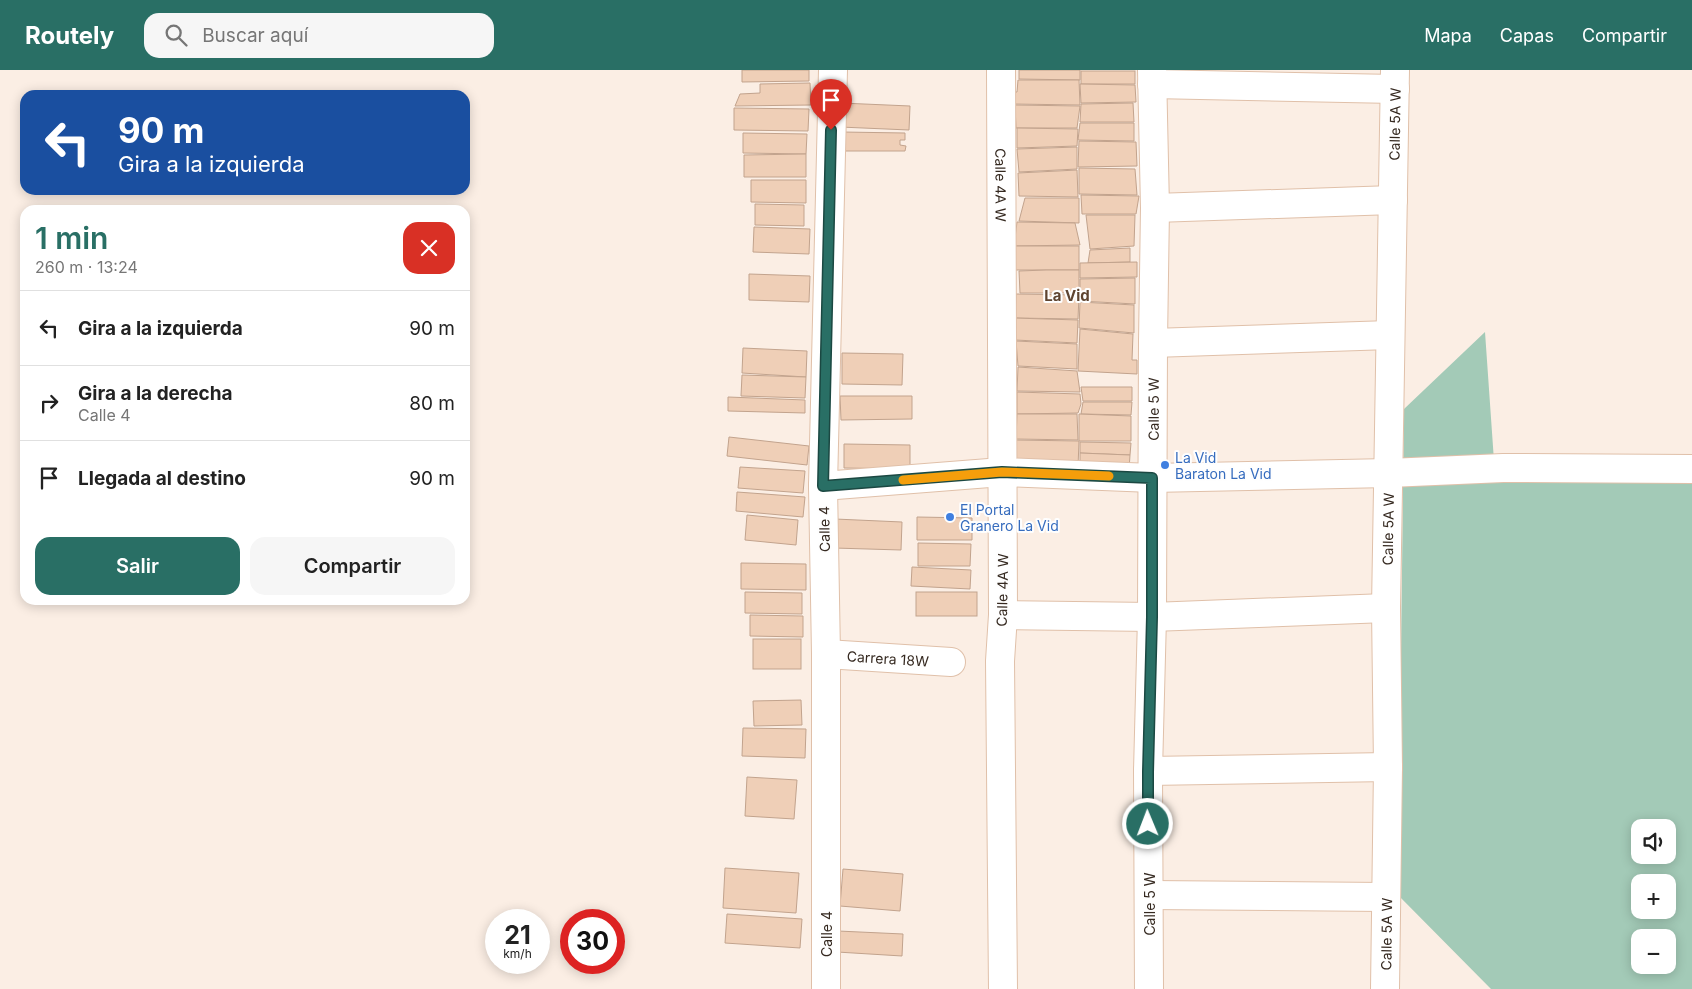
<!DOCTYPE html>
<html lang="es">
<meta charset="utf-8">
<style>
body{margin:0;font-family:Inter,sans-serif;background:#f6f6f6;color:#222;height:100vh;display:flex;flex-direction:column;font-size:19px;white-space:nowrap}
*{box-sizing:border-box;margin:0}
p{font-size:16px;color:#767676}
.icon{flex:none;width:28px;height:28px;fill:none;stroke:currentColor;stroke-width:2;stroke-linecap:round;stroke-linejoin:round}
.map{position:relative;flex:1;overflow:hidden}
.side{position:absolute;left:20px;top:135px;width:450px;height:400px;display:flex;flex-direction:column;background:#fff;border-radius:15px;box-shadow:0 2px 12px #0003}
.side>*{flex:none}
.top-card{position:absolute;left:20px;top:20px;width:450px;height:105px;border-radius:15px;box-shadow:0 2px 12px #0003;background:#1a4fa0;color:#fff;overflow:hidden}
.buttons{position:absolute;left:1631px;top:749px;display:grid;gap:10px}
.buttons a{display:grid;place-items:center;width:45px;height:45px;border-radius:10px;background:#fff;box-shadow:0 2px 12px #0003;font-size:25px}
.speed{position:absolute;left:485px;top:839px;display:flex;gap:10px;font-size:25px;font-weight:700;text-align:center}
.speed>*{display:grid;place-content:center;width:65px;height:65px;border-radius:50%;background:#fff;box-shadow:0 2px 12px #0003;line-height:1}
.speed small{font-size:12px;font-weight:400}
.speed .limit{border:8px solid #d22;background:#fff;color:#111}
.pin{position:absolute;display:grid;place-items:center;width:42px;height:42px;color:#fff;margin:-51px -21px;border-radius:50% 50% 50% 0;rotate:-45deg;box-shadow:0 0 5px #0007}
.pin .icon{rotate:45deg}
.me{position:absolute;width:55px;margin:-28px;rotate:359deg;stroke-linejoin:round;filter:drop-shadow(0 0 4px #0008)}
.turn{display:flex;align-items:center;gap:18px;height:105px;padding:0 15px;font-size:22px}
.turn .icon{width:65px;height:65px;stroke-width:2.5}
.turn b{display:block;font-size:35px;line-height:42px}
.round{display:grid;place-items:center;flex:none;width:52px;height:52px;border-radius:15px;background:#f6f6f6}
.headline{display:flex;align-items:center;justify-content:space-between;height:85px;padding:0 15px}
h1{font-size:30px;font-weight:600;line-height:38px;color:#296f65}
.action{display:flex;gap:10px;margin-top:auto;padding:10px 15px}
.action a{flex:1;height:58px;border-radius:15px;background:#296f65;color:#fff;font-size:20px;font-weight:600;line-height:58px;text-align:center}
.action a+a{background:#f6f6f6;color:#222}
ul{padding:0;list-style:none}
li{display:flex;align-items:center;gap:15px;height:75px;padding:0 15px;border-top:1px solid #e0e0e0}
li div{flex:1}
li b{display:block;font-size:19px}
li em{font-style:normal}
header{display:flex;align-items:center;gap:30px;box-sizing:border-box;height:70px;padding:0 25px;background:#296f65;color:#fff}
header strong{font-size:24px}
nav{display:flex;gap:28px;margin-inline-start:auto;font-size:18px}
.search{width:350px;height:45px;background:#f6f6f6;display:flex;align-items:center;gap:12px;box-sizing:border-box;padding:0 18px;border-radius:15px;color:#767676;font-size:19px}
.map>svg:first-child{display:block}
.green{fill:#a3cab7;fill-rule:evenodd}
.building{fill:#efcfb7;stroke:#c2a38d}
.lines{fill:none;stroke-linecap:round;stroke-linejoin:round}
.minor-casing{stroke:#e0c0a9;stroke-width:30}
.minor{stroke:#fff;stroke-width:28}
.route-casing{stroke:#1b4842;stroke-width:12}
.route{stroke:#296f65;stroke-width:9}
.slow{stroke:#f59e0b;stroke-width:9}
.shop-dot{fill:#3f7fe0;stroke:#fefefe;stroke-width:2}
.labels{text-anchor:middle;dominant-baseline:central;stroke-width:4;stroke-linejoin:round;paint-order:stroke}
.street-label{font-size:14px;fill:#352920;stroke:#fefefe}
.shop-label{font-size:14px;fill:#366cbe;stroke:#fefefe;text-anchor:start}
.neighbourhood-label{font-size:15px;font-weight:bold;fill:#5e4430;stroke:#fefefe}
</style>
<header>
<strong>Routely</strong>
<div class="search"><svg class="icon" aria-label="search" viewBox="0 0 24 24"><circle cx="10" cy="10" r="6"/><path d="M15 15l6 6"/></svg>Buscar aquí</div>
<nav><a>Mapa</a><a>Capas</a><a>Compartir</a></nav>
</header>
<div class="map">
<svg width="1692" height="919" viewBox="0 0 1692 919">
<rect width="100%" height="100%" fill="#fbeee4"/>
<path class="green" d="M 1485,262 L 1494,391 L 1692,400 L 1692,919 L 1491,919 L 1398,825 L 1404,339 ZM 1640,758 L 1668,758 L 1668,785 L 1640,785 ZM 1640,812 L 1668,812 L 1668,840 L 1640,840 ZM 1640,868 L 1668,868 L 1668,895 L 1640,895 Z"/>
<g class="building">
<polygon points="742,0 809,0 809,11 742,12"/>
<polygon points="1019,0 1080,0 1080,10 1019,9"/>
<rect x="1081" y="1" width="54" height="13"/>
<polygon points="1018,10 1079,10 1080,35 1012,34 1011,22 1017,22"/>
<polygon points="810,13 811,35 735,36 740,24 760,23 760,14"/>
<polygon points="1080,14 1135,15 1136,32 1081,33"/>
<polygon points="841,33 910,36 909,60 840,57"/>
<polygon points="1133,33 1134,52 1080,52 1081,34"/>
<polygon points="1015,35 1080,36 1077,58 1016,58"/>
<polygon points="734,38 809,39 808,61 734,60"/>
<polygon points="1080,53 1134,53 1134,71 1078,70"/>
<polygon points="1017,58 1078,59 1077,76 1017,78"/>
<polygon points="842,62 905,63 905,70 900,70 900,75 906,76 905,81 842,81"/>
<polygon points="743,63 807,64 806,84 743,83"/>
<polygon points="1079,71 1136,72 1137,96 1078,97"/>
<polygon points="1077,77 1077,99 1019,102 1017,79"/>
<polygon points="806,84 806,107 744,107 744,85"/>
<polygon points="1079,98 1135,99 1137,125 1079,124"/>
<polygon points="1077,100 1078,127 1019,126 1018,103"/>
<polygon points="751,110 806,110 806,133 751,132"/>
<polygon points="1081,125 1139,126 1136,144 1082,144"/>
<polygon points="1025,128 1079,128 1079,153 1019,151"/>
<polygon points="755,134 804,135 804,156 755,155"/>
<polygon points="1086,145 1135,145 1134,176 1090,179"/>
<polygon points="1017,152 1075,153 1080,175 1014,176"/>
<polygon points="754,157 810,159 809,184 753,182"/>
<polygon points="1014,176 1079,176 1079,200 1015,200"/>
<polygon points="1130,178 1130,192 1088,193 1090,180"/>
<polygon points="1137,192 1137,207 1080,208 1080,193"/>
<polygon points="1046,200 1079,200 1079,223 1020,223 1019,201"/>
<polygon points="749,204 810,206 809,232 749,230"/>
<polygon points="1135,208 1135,234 1080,231 1080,209"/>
<polygon points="1016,224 1079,225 1078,249 1015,248"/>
<polygon points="1080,232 1134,235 1134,263 1079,258"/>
<polygon points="1013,248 1078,250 1077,273 1015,270"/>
<polygon points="1080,259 1133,264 1132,290 1137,290 1137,304 1078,301"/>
<polygon points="1016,271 1077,274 1077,299 1018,296"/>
<polygon points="743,278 807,281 806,307 742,303"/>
<polygon points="842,283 903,284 902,315 842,314"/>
<polygon points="1018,297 1077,301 1080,322 1017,321"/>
<polygon points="742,305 806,307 805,328 741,326"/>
<polygon points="1081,317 1132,317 1132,331 1083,331"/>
<polygon points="1017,322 1080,324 1081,334 1078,343 1017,344"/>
<polygon points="840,326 912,326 912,349 841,350"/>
<polygon points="728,327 805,330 805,343 728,341"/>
<polygon points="1083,332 1132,332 1131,345 1081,344"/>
<polygon points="1017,344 1077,344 1078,370 1016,369"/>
<polygon points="1079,344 1131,346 1131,371 1079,371"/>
<polygon points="729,367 809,376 807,395 727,386"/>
<polygon points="1015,370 1079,371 1078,397 1016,393"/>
<polygon points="1080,372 1131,373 1130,385 1080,383"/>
<polygon points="844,374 910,375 910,399 844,398"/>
<polygon points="1080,383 1130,385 1129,400 1080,398"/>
<polygon points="740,397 805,401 803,423 738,418"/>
<polygon points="737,422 805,427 803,447 736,441"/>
<polygon points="747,445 798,450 796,475 745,470"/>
<polygon points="917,447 972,448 972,470 917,470"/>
<polygon points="835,449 902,452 901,480 834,478"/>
<polygon points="918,473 971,474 970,496 918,496"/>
<polygon points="741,493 806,494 806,520 741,519"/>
<polygon points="912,497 971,500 970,519 911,516"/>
<polygon points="745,522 802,523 802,544 745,543"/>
<rect x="916" y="522" width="61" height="24"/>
<polygon points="750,545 803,546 803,567 750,566"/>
<rect x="753" y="569" width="48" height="30"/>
<polygon points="801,630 802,655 754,656 753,631"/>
<polygon points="743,658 806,659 805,688 742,686"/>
<polygon points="747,707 797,710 794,749 745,746"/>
<polygon points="725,798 799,803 796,843 723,838"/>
<polygon points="843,799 903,804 900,841 840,836"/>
<polygon points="727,844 802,849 800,878 725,873"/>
<polygon points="838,861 903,864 902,886 837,882"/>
</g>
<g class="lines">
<defs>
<g id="minor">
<path id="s1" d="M 1001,0 L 1003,545 L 1000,591 L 1003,919"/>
<polyline points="1152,14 1395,19"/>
<polyline points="1155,138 1393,130"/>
<polyline points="1153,273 1390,265"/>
<polyline points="823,416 1002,402 1152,408 1389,403 1503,398 1692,399"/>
<polyline points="1003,545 1152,547 1386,538"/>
<path id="s2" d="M 826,584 L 951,592"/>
<polyline points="1148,701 1388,697"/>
<polyline points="1149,825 1386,827"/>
<polyline points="826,919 826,584 823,416 833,0"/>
<path id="s3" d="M 1149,919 L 1148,701 L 1152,547 L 1153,273 L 1155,138 L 1152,0"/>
<path id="s4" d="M 1385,919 L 1388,697 L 1386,538 L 1395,0"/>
</g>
</defs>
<use href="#minor" class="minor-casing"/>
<use href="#minor" class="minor"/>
</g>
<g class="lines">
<defs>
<polyline id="route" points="831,60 823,416 1002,402 1152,408 1152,547 1148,702 1148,754"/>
</defs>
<use href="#route" class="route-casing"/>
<use href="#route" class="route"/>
<polyline class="slow" points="903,410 1002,402 1109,406"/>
</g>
<g class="shop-dot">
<circle cx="1165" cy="395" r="5"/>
<circle cx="950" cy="447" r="5"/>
</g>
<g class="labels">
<g class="street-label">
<text stroke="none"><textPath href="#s4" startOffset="865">Calle 5A W</textPath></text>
<text stroke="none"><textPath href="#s1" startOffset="115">Calle 4A W</textPath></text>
<text stroke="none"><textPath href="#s3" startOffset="580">Calle 5 W</textPath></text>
<text transform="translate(824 459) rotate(-91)">Calle 4</text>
<text stroke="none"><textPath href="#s4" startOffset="460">Calle 5A W</textPath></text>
<text transform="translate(1002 520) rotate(-89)">Calle 4A W</text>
<text stroke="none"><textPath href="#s2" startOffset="62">Carrera 18W</textPath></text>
<text transform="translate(1149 834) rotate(-90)">Calle 5 W</text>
<text transform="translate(826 864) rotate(-90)">Calle 4</text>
<text stroke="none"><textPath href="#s4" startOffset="55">Calle 5A W</textPath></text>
</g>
<g class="shop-label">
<text x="1175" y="387">La Vid<tspan x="1175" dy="16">Baraton La Vid</tspan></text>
<text x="960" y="439">El Portal<tspan x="960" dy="16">Granero La Vid</tspan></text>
</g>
<g class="neighbourhood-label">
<text x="1067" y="225">La Vid</text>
</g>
</g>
</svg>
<div class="buttons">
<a><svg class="icon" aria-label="sound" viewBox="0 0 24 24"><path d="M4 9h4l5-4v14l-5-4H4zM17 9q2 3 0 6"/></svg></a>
<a>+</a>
<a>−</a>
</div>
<div class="speed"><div>21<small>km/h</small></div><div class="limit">30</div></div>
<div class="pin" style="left:831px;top:60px;background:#d93025"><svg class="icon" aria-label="arrive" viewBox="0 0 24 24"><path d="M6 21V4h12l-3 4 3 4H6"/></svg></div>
<svg class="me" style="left:1148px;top:754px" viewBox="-20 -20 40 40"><circle r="17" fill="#296f65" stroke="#fff" stroke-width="3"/><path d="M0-11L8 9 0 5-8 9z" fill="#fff"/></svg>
<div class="top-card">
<div class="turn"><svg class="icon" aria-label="left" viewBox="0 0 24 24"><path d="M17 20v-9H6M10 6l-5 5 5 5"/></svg><div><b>90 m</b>Gira a la izquierda</div></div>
</div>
<section class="side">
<div class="headline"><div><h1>1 min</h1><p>260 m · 13:24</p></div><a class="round" style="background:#d93025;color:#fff"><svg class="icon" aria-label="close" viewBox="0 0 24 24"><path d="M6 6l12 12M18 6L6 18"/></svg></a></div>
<ul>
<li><svg class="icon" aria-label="left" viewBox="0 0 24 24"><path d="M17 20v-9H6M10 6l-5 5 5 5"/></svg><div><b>Gira a la izquierda</b></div><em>90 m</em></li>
<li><svg class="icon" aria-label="right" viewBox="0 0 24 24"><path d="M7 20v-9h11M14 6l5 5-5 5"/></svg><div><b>Gira a la derecha</b><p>Calle 4</p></div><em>80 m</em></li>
<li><svg class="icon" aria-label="arrive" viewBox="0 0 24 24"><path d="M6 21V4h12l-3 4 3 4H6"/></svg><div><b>Llegada al destino</b></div><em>90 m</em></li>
</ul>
<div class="action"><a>Salir</a><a>Compartir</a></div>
</section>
</div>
